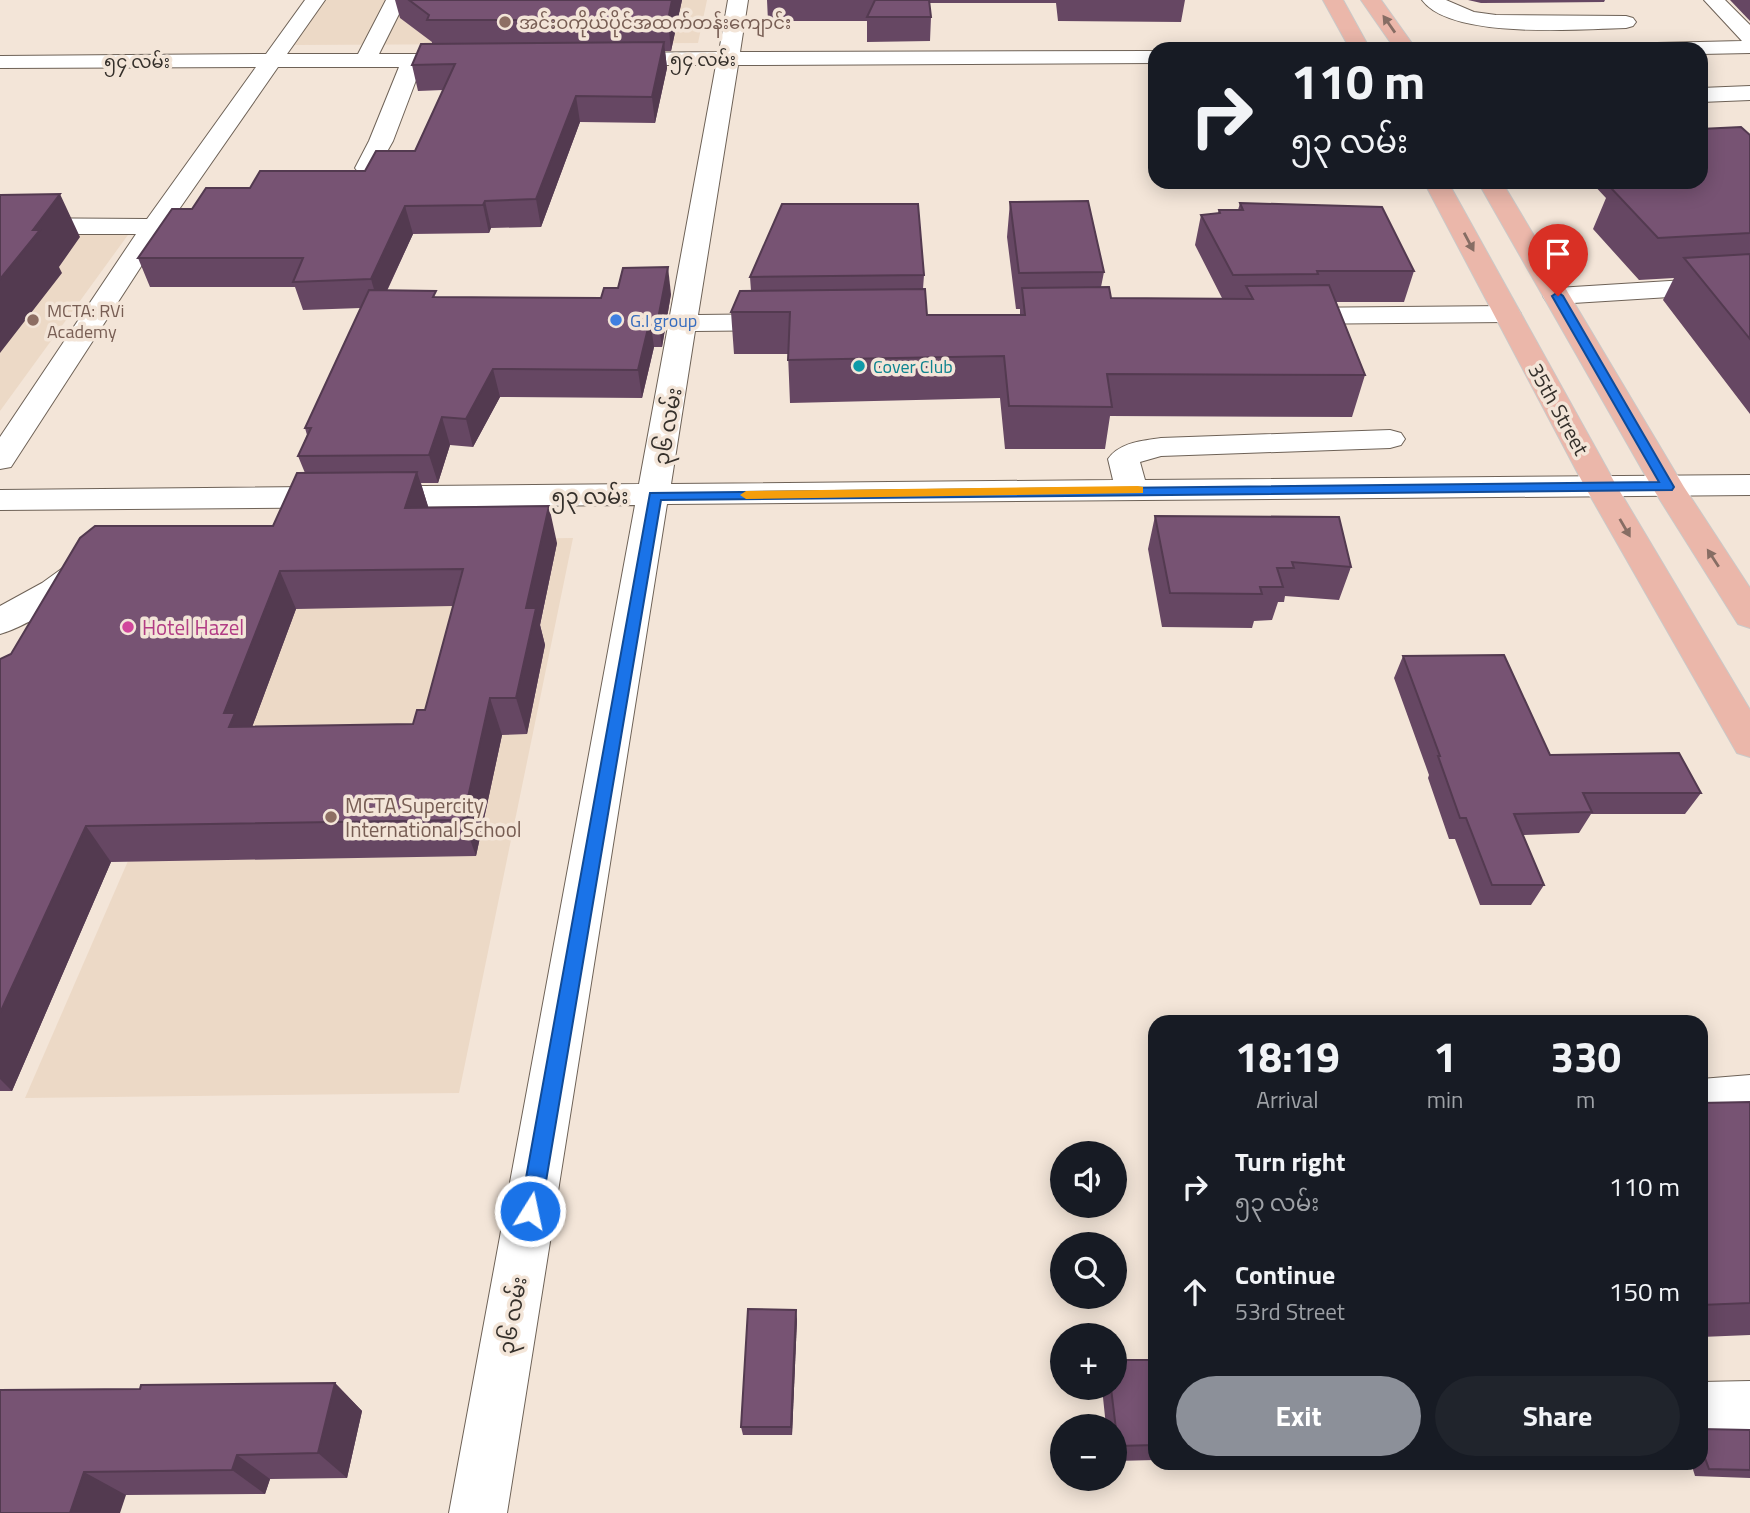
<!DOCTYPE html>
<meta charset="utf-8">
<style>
body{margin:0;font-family:"Titillium Web","Noto Sans Myanmar",sans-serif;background:#20242c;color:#f1f3f6;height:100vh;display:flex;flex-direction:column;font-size:26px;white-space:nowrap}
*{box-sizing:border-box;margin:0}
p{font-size:23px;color:#9ea1a6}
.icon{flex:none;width:38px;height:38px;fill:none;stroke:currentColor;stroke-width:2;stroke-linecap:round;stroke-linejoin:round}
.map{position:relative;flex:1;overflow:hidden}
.panel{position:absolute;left:1148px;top:1015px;width:560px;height:455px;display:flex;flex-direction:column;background:#171b24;border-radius:21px;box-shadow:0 4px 18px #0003}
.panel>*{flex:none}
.guide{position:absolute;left:1148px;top:42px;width:560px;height:147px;border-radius:21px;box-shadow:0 4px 18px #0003;background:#171b24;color:#f1f3f6;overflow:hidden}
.fabs{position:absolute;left:1050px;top:1141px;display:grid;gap:14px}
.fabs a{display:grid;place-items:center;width:77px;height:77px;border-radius:50%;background:#171b24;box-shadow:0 4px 18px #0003;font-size:35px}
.pin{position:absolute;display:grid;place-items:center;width:60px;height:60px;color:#fff;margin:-72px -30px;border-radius:50% 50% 50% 0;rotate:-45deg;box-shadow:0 0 7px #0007}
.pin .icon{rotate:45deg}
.me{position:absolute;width:77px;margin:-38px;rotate:10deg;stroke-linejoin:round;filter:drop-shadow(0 0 5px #0008)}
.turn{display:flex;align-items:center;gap:24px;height:147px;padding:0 28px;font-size:32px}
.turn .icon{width:91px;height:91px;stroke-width:2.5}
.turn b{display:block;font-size:49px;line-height:60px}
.eta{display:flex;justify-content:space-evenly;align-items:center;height:119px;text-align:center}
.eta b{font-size:42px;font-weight:700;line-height:49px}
.action{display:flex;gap:14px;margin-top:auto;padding:14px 28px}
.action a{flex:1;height:80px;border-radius:42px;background:#8c9099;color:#fff;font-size:28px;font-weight:700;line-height:80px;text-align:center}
.action a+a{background:#20242c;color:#f1f3f6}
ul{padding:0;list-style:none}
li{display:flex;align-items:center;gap:21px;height:105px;padding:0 28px}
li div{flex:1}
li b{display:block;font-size:26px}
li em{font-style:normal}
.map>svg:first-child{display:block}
.built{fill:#ecd9c6}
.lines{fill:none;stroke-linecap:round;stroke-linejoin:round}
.minor-casing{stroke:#6e6257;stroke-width:2}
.major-casing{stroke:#cac9c8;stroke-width:2}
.minor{fill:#fff;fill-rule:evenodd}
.major{fill:#ebb7aa;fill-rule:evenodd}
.wall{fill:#664763;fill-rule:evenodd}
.shaded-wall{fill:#533a50}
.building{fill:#775373;stroke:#533a50;stroke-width:2;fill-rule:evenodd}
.oneway{fill:#876d64}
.route{fill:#1a73e8;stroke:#114b97;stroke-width:2}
.slow{fill:#f59e0b}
.education-dot{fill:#8d6e63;stroke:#f3e5d8;stroke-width:2.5}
.shop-dot{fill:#3f7fe0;stroke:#f3e5d8;stroke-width:2.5}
.culture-dot{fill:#0f9aa8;stroke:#f3e5d8;stroke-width:2.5}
.hotel-dot{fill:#d1479c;stroke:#f3e5d8;stroke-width:2.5}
.labels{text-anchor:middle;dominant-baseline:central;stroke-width:7;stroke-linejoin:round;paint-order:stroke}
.far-education-label{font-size:18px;fill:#785e54;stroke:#f3e5d8;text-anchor:start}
.far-street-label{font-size:18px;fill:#35302b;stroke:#f3e5d8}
.far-shop-label{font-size:18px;fill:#366cbe;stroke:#f3e5d8;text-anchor:start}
.far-culture-label{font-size:18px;fill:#0d838f;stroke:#f3e5d8;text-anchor:start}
.street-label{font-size:21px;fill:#35302b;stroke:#f3e5d8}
.hotel-label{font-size:21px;fill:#b23c85;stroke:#f3e5d8;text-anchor:start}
.education-label{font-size:21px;fill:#785e54;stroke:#f3e5d8;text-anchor:start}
</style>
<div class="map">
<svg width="1750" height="1513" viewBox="0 0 1750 1513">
<rect width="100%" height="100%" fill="#f3e5d8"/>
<g class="built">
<polygon points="323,0 707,0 698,43 293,45"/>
<polygon points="133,228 0,411 0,230"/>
<polygon points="573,538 459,1093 25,1098 267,541"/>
</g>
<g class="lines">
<defs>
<g id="minor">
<polygon points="305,0 325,0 287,54 358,54 386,0 406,0 379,54 467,54 474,56 478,60 474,64 467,66 421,67 393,141 375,173 359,173 355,168 369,141 399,67 278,67 166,228 11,467 0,469 0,437 136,234 0,234 0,218 147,219 256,67 0,68 0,56 266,54"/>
<path d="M 728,0 L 748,0 L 740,52 L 1155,51 L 1155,63 L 738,65 L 698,315 L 784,314 L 794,316 L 798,322 L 794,328 L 784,330 L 695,331 L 671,484 L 1113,480 L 1108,459 C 1120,442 1142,441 1161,438 L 1390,430 L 1401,433 L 1405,439 L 1401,445 L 1390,448 L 1161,456 L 1140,462 L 1145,480 L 1750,475 L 1750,495 L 667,504 L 507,1513 L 449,1513 L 635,505 L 0,510 L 0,490 L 639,484 L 716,65 L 615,65 L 608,63 L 604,59 L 608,55 L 615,53 L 719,52 Z"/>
<path d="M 1422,0 L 1446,0 L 1474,12 L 1496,15 L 1626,16 L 1633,18 L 1636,22 L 1633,26 L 1626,28 C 1581,29 1451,40 1422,0 Z"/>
<polygon points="1704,0 1725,0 1750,25 1750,53 1701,54 1701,49 1647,49 1650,45 1657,43 1742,41"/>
<polygon points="1750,86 1750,100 1701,102 1701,88"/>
<polygon points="1750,276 1750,292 1557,304 1547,302 1543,296 1547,290 1557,288"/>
<polygon points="1507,306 1517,308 1521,314 1517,320 1507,322 1289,324 1279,322 1275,316 1279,310 1289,308"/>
<path d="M 90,554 L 102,557 L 107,565 C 93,587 26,627 0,634 L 0,606 L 42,583 L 78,557 Z"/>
<polygon points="1750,1075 1750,1119 1701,1123 1701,1079"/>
<polygon points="1750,1381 1750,1435 1701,1436 1701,1382"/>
</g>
<g id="major">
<polygon points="1323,0 1343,0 1370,49 1350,49"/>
<polygon points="1361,0 1381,0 1416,49 1395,49"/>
<polygon points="1424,182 1448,182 1616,485 1750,710 1750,757 1737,753 1584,485"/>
<polygon points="1478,182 1502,182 1684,487 1750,588 1750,628 1738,624 1652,487"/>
</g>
</defs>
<use href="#minor" class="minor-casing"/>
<use href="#major" class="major-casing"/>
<use href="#minor" class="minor"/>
<use href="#major" class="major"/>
</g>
<g class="wall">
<path d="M 395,0 L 682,0 L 671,51 L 665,51 L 667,68 L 655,123 L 580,122 L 541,227 L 491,228 L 489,233 L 413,234 L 387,291 L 437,297 L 601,298 L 671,294 L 662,347 L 654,347 L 642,398 L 500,397 L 473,447 L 450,445 L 438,483 L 421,483 L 428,507 L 557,543 L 540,625 L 545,645 L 527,734 L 502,735 L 476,856 L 111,862 L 12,1091 L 0,1091 L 0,659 L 273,526 L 305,473 L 298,456 L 307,435 L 305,428 L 361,308 L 303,310 L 295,287 L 150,287 L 138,258 L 192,209 L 250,188 L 365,171 L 415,151 L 443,90 L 418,91 L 412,65 L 432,44 L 432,42 L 400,18 ZM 453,606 L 425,710 L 413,724 L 252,727 L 296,609 Z"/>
<polygon points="767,0 1185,0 1181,22 1058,21 1056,3 929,3 931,17 930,41 867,42 867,21 768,21"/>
<polygon points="1468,0 1605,0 1604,2 1481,3"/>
<polygon points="1730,0 1750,0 1750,21"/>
<polygon points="1750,135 1750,414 1663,300 1674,278 1639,280 1593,229 1606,198 1591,182 1701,182"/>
<polygon points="1010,202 1104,272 1101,287 1111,298 1222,298 1195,245 1201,215 1218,213 1219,210 1238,210 1240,203 1414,271 1404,302 1336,302 1365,375 1352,417 1110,416 1105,449 1005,449 1000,398 790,403 788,354 734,354 731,312 751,291 750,277 924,275 923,289 927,315 1020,315 1020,309 1016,309 1007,237"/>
<polygon points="1155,516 1351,567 1339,600 1285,596 1284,602 1278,602 1272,620 1254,621 1252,628 1162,627 1148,549"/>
<polygon points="1403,656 1550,755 1701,793 1685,814 1591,814 1579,833 1523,835 1544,885 1531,905 1480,905 1455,839 1449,839 1428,778 1429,775 1394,678"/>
<polygon points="1750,1102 1750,1335 1701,1337 1701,1103"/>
<polygon points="797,1319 792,1435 743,1435 741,1427"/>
<polygon points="1155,1360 1155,1460 1115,1461 1115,1426 1106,1426 1102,1388 1115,1388"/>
<polygon points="335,1383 362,1411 347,1478 270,1479 265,1494 126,1495 0,1513 140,1389"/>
<polygon points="1701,1429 1750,1430 1750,1478 1695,1476 1691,1463 1701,1463"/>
</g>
<g class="shaded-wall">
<polygon points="672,0 682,0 671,51 668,20"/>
<polygon points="664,42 667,68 655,123 652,97"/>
<polygon points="576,96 580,122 541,227 536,199"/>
<polygon points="60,194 80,237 59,267 62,273 0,353 0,279 33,230"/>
<polygon points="485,201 491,228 489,233 483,205"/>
<polygon points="405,206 413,234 379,307 371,279"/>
<polygon points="668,267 671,294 662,347 658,319"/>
<polygon points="650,320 654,347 642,398 638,370"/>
<polygon points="493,369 500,397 473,447 466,419"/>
<polygon points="442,417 450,445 438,483 429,455"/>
<polygon points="417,472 429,509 405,508"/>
<polygon points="549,506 557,543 540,625 545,645 527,734 516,698 526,608"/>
<polygon points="280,571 296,609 248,738 229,727 224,713"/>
<polygon points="490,698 502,735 476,856 463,820"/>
<polygon points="86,826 111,862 12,1091 0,1079 0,1013"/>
<polygon points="796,1310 797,1319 792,1435 791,1427"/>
<polygon points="335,1383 362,1411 347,1478 318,1453"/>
<polygon points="237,1455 270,1479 265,1494 232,1470"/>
<polygon points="84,1472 126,1495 120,1513 70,1513"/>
</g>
<g class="building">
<polygon points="409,0 672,0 668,20 427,20 429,15"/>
<polygon points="875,0 929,0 931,17 867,17"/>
<polygon points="664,42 652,97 576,96 536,199 485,201 483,205 405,206 371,279 293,282 303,258 138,258 172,209 192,209 206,188 250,188 260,171 365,171 376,151 415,151 455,64 412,65 421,44"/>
<polygon points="1741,127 1750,135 1750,233 1658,238 1610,187 1646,186 1642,182 1701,182 1701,129"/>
<polygon points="60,194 33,230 40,230 0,279 0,195"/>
<polygon points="1088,201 1104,272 1019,273 1010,202"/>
<polygon points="1240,203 1382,207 1414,271 1317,271 1318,274 1233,275 1201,215 1220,213 1219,210 1243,210"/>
<polygon points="782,204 918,204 924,275 750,277"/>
<polygon points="1750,254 1750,339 1684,258"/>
<polygon points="668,267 658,319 650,320 638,370 493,369 466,419 442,417 429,455 298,456 311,428 305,428 369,290 436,291 433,297 601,298 604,288 618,288 623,268"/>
<polygon points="1329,285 1365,375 1107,374 1112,407 1009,406 1004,356 788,360 790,312 731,312 740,291 925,289 927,315 1025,315 1022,288 1109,287 1111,298 1253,299 1246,286"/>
<path d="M 417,472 L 405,508 L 549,506 L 526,608 L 536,608 L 516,698 L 490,698 L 463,820 L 86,826 L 0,1013 L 0,659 L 11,654 L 80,538 L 95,526 L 273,526 L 297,473 ZM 463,569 L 425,710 L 417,710 L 413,724 L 229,727 L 235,713 L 224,713 L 280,571 Z"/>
<polygon points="1155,516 1339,517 1351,567 1292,562 1294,568 1277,568 1283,587 1260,587 1262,594 1170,593"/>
<polygon points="1504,655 1550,755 1679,753 1701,793 1583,793 1592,812 1514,814 1544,885 1492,885 1466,818 1460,818 1438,756 1440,756 1403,656"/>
<polygon points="1750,1102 1750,1303 1701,1305 1701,1103"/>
<polygon points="748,1309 796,1310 791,1427 741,1427"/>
<polygon points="1115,1360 1155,1360 1155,1445 1118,1446 1111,1388 1115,1388"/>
<polygon points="335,1383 318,1453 237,1455 232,1470 84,1472 70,1513 0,1513 0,1390 140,1389 141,1385"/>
<polygon points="1701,1429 1750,1430 1750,1470 1709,1469 1701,1447"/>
</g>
<defs><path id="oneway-solid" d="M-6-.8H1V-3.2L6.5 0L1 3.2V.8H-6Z" transform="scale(1.75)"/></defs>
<g class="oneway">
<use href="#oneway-solid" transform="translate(1389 24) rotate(-125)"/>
<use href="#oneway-solid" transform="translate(1469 242) rotate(62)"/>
<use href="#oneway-solid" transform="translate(1625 528) rotate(60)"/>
<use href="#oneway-solid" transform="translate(1713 558) rotate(-123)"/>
</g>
<polygon class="route" points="1558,292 1563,296 1674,487 1672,490 661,500 541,1211 538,1218 530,1221 523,1218 520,1211 650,493 1659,482 1552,296"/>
<polygon class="slow" points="1138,486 1143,487 1143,493 746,499 740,495 746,491"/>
<g class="education-dot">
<circle cx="505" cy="22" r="7"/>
<circle cx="33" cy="320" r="7"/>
<circle cx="331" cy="817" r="7"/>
</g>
<circle class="shop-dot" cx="616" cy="320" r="7"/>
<circle class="culture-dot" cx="859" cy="366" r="7"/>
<circle class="hotel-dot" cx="128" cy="627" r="7"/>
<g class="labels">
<g class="far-education-label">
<text x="519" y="22">အင်းဝကိုယ်ပိုင်အထက်တန်းကျောင်း</text>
<text x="47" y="310">MCTA: RVi<tspan x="47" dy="21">Academy</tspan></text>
</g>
<g class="far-street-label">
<text x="703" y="59">၅၄ လမ်း</text>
<text x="137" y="61">၅၄ လမ်း</text>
</g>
<g class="far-shop-label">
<text x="630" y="320">G.I group</text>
</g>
<g class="far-culture-label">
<text x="873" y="366">Cover Club</text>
</g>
<g class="street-label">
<text transform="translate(1559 409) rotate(61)">35th Street</text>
<text transform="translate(667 426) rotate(-80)">၃၆ လမ်း</text>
<text x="590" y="496">၅၃ လမ်း</text>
<text transform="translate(512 1315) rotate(-80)">၃၆ လမ်း</text>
</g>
<g class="hotel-label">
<text x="142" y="627">Hotel Hazel</text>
</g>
<g class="education-label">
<text x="345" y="805">MCTA Supercity<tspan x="345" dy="24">International School</tspan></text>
</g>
</g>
</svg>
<div class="fabs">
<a><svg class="icon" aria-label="sound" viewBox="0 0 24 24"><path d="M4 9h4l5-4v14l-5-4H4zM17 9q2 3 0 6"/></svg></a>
<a><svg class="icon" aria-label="search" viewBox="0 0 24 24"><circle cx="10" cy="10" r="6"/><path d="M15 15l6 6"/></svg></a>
<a>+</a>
<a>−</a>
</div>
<div class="pin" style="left:1558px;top:296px;background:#d93025"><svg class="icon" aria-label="arrive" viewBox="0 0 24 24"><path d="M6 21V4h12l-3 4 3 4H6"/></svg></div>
<svg class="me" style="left:530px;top:1211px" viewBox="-20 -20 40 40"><circle r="17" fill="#1a73e8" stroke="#fff" stroke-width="3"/><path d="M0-11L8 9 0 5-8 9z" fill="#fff"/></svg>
<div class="guide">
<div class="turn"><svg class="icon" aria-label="right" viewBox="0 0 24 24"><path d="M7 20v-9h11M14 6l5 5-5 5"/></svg><div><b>110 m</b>၅၃ လမ်း</div></div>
</div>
<section class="panel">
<div class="eta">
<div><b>18:19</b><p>Arrival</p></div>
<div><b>1</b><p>min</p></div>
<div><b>330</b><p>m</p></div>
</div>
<ul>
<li><svg class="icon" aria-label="right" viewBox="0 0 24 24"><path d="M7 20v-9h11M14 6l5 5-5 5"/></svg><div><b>Turn right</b><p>၅၃ လမ်း</p></div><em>110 m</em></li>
<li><svg class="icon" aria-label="ahead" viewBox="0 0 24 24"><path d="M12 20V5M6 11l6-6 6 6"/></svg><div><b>Continue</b><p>53rd Street</p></div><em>150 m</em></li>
</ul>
<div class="action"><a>Exit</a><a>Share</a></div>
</section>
</div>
